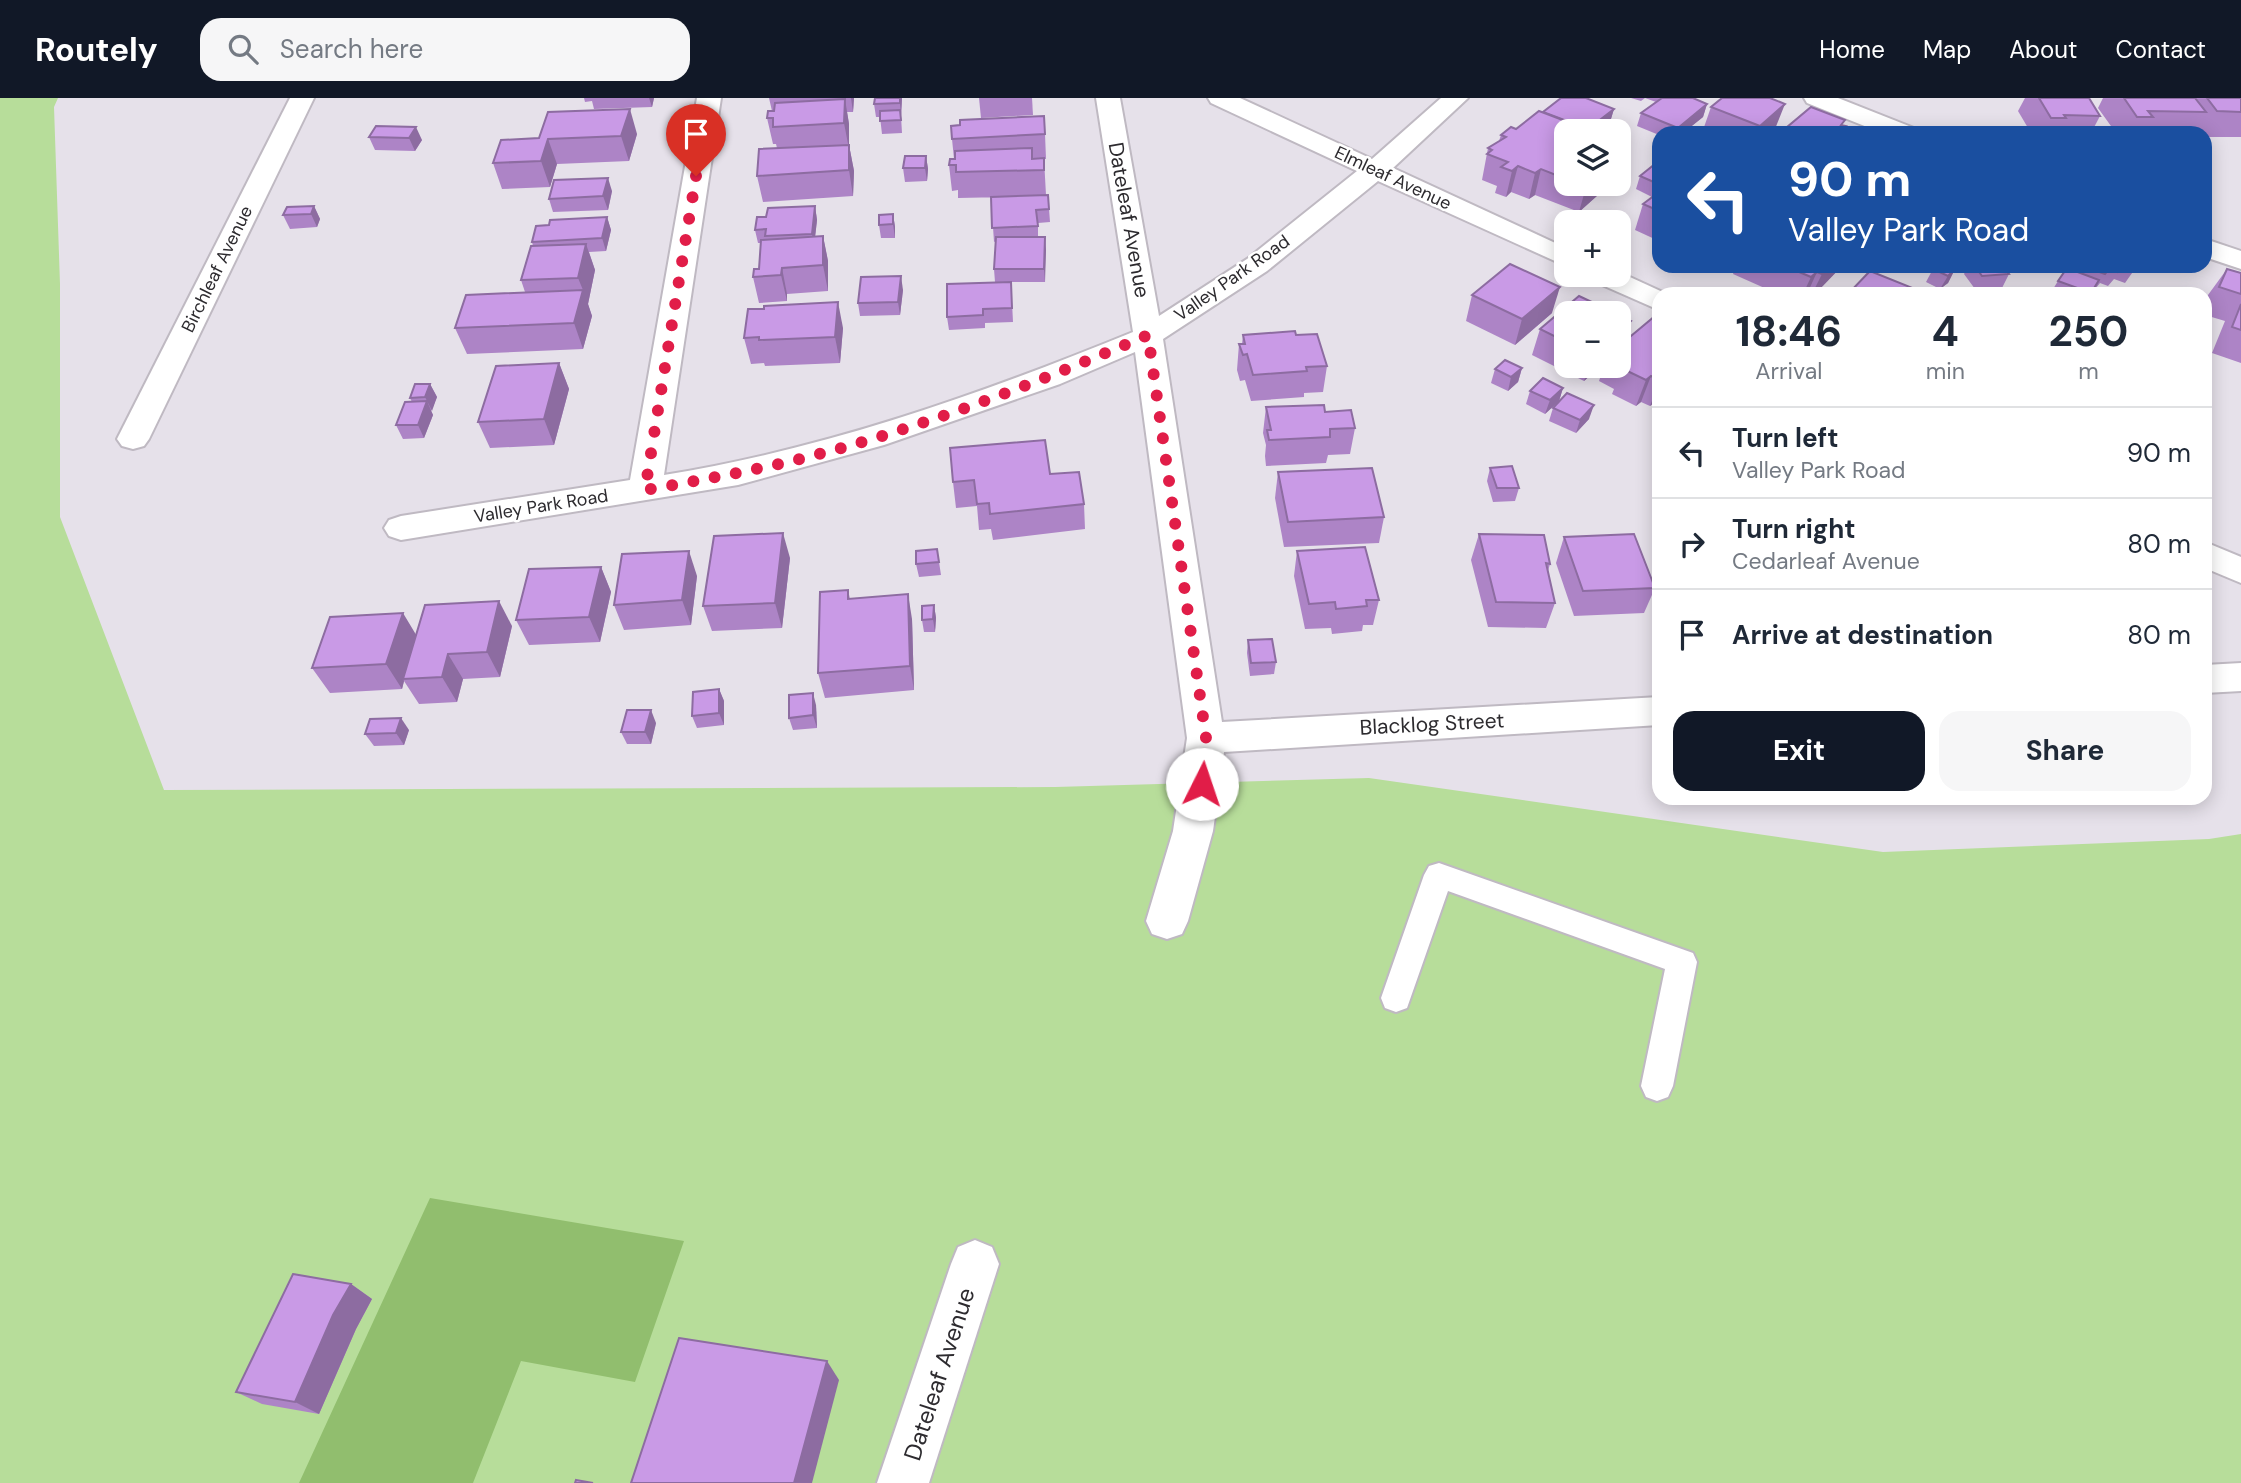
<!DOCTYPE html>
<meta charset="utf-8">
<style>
body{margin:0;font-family:"DM Sans",sans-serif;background:#f6f6f7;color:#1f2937;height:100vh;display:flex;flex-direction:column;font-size:26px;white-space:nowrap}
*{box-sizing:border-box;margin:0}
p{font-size:23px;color:#747a83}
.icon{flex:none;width:38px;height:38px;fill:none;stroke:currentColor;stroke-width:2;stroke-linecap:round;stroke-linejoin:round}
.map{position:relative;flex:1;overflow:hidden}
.drawer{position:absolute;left:1652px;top:189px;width:560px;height:518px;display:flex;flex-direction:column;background:#fff;border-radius:21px;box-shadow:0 4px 18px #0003}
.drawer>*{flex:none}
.top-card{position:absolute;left:1652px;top:28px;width:560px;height:147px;border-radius:21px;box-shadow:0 4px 18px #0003;background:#1a4fa0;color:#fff;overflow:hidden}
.controls{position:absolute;left:1554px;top:21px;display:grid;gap:14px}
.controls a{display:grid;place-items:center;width:77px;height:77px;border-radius:14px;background:#fff;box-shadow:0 4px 18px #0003;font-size:35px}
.pin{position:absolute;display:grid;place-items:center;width:60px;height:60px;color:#fff;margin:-72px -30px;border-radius:50% 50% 50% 0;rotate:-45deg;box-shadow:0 0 7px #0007}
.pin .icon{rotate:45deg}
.me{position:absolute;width:77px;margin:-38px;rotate:4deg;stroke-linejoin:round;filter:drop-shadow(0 0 5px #0008)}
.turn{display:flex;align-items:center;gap:24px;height:147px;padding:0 21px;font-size:32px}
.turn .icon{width:91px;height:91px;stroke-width:2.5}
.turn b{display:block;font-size:49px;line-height:60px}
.eta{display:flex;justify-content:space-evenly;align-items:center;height:119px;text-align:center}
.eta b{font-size:42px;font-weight:700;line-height:49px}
.action{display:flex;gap:14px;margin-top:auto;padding:14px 21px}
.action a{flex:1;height:80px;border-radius:21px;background:#111827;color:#fff;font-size:28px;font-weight:700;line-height:80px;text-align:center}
.action a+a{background:#f6f6f7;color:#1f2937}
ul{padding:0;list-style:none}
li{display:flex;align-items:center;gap:21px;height:91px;padding:0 21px;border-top:2px solid #e0e1e3}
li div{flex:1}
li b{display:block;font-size:26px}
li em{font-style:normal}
header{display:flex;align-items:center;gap:42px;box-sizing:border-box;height:98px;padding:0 35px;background:#111827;color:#fff}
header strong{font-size:33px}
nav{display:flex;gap:38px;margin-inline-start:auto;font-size:24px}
.search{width:490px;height:63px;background:#f6f6f7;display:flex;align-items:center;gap:18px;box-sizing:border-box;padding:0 24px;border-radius:21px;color:#747a83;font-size:26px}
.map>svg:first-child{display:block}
.green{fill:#b7dd9a}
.water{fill:#91be6e}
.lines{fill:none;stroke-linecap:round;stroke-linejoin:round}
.lane-casing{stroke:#bfb9c2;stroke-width:4}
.street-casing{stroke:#bfb9c2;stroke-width:4}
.lane{fill:#fff;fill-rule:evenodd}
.street{fill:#fff;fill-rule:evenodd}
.wall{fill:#ad84c6}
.shaded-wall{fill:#8d6ca1}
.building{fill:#c99ae6;stroke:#8d6ca1;stroke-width:2}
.route{stroke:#e11d48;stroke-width:12;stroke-dasharray:0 21.6}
.labels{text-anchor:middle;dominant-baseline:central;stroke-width:5;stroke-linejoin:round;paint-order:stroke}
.far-street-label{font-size:18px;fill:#2d2b2f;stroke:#fff}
.street-label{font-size:21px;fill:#2d2b2f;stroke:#fff}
.near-street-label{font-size:24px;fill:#2d2b2f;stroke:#fff}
</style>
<header>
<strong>Routely</strong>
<div class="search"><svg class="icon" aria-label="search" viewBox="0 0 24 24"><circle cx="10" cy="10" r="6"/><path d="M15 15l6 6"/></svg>Search here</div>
<nav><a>Home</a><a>Map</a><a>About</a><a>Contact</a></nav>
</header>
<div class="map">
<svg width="2241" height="1385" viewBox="0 0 2241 1385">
<rect width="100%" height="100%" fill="#e6e1ea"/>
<polygon class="green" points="0,0 58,0 54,9 60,186 60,419 164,692 1055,689 1369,680 1883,754 2209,741 2241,736 2241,1385 0,1385"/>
<polygon class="water" points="430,1100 684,1143 635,1284 521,1263 473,1385 299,1385"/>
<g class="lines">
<defs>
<polygon id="lane" points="1439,765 1693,855 1697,864 1673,988 1668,999 1657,1003 1646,999 1641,988 1665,871 1448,793 1407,910 1396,914 1385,910 1381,900 1424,777 1429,768"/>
<g id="street">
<polygon points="290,0 314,0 149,341 144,348 133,351 122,348 117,341"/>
<path d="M 697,0 L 721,0 L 664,377 C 826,351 981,296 1133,234 L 1096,0 L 1120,0 L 1159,218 L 1247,161 L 1357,73 L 1211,5 L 1208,0 L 1240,0 L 1372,61 L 1441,0 L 1468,0 L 1393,70 L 1566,150 L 1566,168 L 1378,83 L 1267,173 L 1163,241 L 1222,624 L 1659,599 L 1659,627 L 1224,654 L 1213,733 L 1188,823 L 1182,836 L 1167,841 L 1152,836 L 1146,823 L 1173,733 L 1187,640 L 1135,254 L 1060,286 L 884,347 L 738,387 L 401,442 L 389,438 L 384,430 L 389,422 L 401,418 L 630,382 Z"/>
<polygon points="1804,0 1838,0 1914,30 1918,35 1882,35 1807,5"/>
<polygon points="2205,141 2241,153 2241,171 2205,159"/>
<polygon points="1619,174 1667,196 1659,196 1659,212 1593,183 1589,177 1619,177"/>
<polygon points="2205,444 2241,459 2241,485 2205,470"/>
<polygon points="2241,565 2241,593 2205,595 2205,567"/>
<polygon points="975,1142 992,1149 999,1166 929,1385 877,1385 951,1166 958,1149"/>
</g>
</defs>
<use href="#lane" class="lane-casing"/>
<use href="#street" class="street-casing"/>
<use href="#lane" class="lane"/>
<use href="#street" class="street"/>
</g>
<g class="wall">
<polygon points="584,0 654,0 652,9 594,11 592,3 585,4"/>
<polygon points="769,0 854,0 853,14 847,14 849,26 849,48 849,47 854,73 853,98 763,104 757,78 777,50 776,46 773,46 767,20 772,13"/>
<polygon points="902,0 901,18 902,35 882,36 880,19 876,19 874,6"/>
<polygon points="979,0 1032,0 1033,17 981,20"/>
<polygon points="1631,0 1645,0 1641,3"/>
<polygon points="1645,0 1661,0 1656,4"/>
<polygon points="2025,0 2089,0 2100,18 2091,35 2031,35 2018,13"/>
<polygon points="2103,0 2241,0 2241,39 2205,39 2205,35 2198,35 2195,31 2193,35 2116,35 2098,10"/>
<polygon points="1707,6 1703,19 1683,35 1659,35 1659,37 1637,28 1641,15"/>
<polygon points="1711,9 1775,31 1771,35 1702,35"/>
<polygon points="1614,11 1610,24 1598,33 1566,33 1566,86 1609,86 1608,88 1579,114 1535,97 1529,101 1511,94 1506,99 1495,95 1497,88 1482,82 1488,50 1499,43 1501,37 1516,31 1543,14"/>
<polygon points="376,28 422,42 415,53 375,52 369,39"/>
<polygon points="637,36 629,63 557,66 550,89 502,91 493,65 539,40"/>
<polygon points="1045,36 1046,61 1044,61 1046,97 1048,97 1050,124 1038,125 1038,139 1045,139 1045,184 1011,184 1013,224 985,225 985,230 949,232 947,219 995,184 994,171 996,143 994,144 991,99 1005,99 958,100 958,92 952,93 949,67 954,61 952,41"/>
<polygon points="926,58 928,71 927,83 905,84 903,70"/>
<polygon points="1655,66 1659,93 1652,99 1636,91 1640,78"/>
<polygon points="612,93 608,112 553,114 549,101"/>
<polygon points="1659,94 1659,143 1635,132 1643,106"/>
<polygon points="314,108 320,121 317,129 290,131 283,117"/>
<polygon points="815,108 817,122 815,138 823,138 828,163 828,193 787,196 787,203 759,205 753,179 759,171 761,145 758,145 755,132 766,119"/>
<polygon points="893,116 895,129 895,140 881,140 879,127"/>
<polygon points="607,119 611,132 606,153 589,154 595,172 588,206 592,218 583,251 467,256 455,230 525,194 521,182 533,148 532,144 549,127"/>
<polygon points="1736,168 1842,168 1815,196 1778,196 1733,176"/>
<polygon points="1968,168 2008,168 2005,171 2009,176 2002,190 1975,191 1964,176"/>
<polygon points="2071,168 2137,168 2125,185 2114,181 2108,188 2100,185 2096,190 2094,189 2090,196 2050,196 2058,183"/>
<polygon points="1933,171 1955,171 1948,185 1940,191 1926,184"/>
<polygon points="2227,171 2241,175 2241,265 2212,255 2225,223 2205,217 2205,204 2208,197"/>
<polygon points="903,192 900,217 860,218 858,205"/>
<polygon points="1472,197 1552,215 1515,247 1466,223"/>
<polygon points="1566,215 1566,268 1601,268 1584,283 1532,257 1540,231"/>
<polygon points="1619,217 1631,223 1624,243 1659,220 1659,301 1650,308 1641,304 1636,308 1612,296 1614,291 1599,283 1604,268 1619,268"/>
<polygon points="843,230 840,265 765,268 764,265 751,266 744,240"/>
<polygon points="1243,237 1296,237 1327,268 1323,294 1304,295 1304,299 1251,303 1245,282 1240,283 1237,272 1239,246 1242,246"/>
<polygon points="559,265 569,291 554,347 490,350 478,324"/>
<polygon points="1522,270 1518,284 1508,293 1491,285 1495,271"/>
<polygon points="430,286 437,299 431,313 433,317 424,340 403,341 396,327 412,304 410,300"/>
<polygon points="1563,290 1559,303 1545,316 1526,306 1530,293"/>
<polygon points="1266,309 1325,314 1355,330 1350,356 1328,357 1326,365 1266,368 1265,358 1266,347 1263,335"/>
<polygon points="1553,310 1589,321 1576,335 1549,323"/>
<polygon points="1490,370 1519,390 1515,403 1493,404 1487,383"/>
<polygon points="1278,374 1384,419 1379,445 1284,449 1275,400"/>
<polygon points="1050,376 1084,406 1085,431 993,442 991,431 979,432 977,408 956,410 953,384"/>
<polygon points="1479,436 1550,466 1548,473 1555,505 1546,530 1488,529 1471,462"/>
<polygon points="1564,439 1655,490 1644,515 1574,518 1556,465"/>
<polygon points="937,451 941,477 919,479 916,466"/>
<polygon points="1297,453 1379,502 1373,527 1363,527 1362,533 1332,536 1331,530 1305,531 1294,478"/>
<polygon points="790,460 782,530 712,533 703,508"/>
<polygon points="601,469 611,494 600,544 529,547 516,522"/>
<polygon points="697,478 691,527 624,532 614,507"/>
<polygon points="848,492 850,501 912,521 914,592 825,600 818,575"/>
<polygon points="934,507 936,520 935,534 924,534 922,522"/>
<polygon points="512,528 500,579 463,581 457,604 419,606 404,583 402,591 330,595 312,570 416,538"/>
<polygon points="1248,542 1276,564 1274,576 1250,578 1247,555"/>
<polygon points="719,591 724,603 724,627 697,630 692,618"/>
<polygon points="816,607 817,630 793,632 789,620"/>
<polygon points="656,625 651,646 627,646 621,634"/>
<polygon points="409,632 404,647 374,648 365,636"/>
<polygon points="351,1186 372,1201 356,1231 319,1316 262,1306 236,1294"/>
</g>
<g class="shaded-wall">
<polygon points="649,0 654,0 652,9"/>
<polygon points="851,0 854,0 853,14"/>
<polygon points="900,0 902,0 901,18 900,5"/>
<polygon points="845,1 849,26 849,51 844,25"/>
<polygon points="1707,6 1703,19 1683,35 1676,35 1678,30"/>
<polygon points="1785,6 1775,31 1771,35 1757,35 1760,28"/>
<polygon points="630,11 637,36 629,63 621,38"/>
<polygon points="1614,11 1610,24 1598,33 1586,33 1587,31"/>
<polygon points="416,29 422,42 415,53 409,40"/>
<polygon points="548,41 557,66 550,89 541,63"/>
<polygon points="849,47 854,73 853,98 849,72"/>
<polygon points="926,58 928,71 927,83 925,70"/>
<polygon points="1518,68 1511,94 1506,99 1512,73"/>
<polygon points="1541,71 1535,97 1529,101 1535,75"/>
<polygon points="608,80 612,93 608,112 603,98"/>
<polygon points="1659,83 1659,93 1652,99 1656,85"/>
<polygon points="1589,86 1609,86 1608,88 1579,114 1586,89"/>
<polygon points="314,108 320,121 317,129 311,116"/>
<polygon points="815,108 817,122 814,149 812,136"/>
<polygon points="893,116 895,129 895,140 893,126"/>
<polygon points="607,119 611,132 606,153 602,140"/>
<polygon points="823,138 828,163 828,193 823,167"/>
<polygon points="1045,139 1046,152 1045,184 1044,171"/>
<polygon points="586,146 595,172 588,206 592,218 583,251 574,225 583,192 578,180"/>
<polygon points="1829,168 1842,168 1815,196 1812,196 1822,176"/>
<polygon points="782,170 787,196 787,203 781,177"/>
<polygon points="1955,171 1948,185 1940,191 1948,178"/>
<polygon points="1817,174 1807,196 1803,196 1811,179"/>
<polygon points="901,178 903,192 900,217 898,204"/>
<polygon points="1560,189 1552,215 1515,247 1522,221"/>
<polygon points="838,204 843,230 840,265 835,239"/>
<polygon points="1631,223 1622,249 1619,252 1619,234"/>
<polygon points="559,265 569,291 554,347 544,321"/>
<polygon points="1589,268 1601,268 1584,283"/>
<polygon points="1522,270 1518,284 1508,293 1511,279"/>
<polygon points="1651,278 1641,304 1636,308 1646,282"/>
<polygon points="1659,285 1659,301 1650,308 1657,290"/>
<polygon points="430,286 437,299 432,313 425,299"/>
<polygon points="1563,290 1559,303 1545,316 1550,302"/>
<polygon points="427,303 433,317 424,340 418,327"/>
<polygon points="1594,307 1589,321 1576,335 1580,322"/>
<polygon points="783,435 790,460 782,530 775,505"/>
<polygon points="689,453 697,478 691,527 682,502"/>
<polygon points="601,469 611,494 600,544 589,519"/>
<polygon points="908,496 912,521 914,592 910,568"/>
<polygon points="499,503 512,528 500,579 487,554"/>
<polygon points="934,507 936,520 935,534 933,521"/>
<polygon points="403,515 418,540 403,581 404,583 402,591 386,566"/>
<polygon points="448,556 463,581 457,604 442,579"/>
<polygon points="719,591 724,603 724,627 719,615"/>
<polygon points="813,595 816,607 817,630 813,617"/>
<polygon points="651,612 656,625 651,646 645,634"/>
<polygon points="401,620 409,632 404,647 396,635"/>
<polygon points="351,1186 372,1201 356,1231 319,1316 295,1304 333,1217"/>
<polygon points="827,1263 839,1282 812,1385 794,1385"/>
</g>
<g class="building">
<polygon points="875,0 900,0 900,5 874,6"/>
<polygon points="1561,0 1586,0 1614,11 1588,31 1543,14"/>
<polygon points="1662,0 1693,0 1707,6 1678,30 1641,15"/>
<polygon points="1722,0 1770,0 1785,6 1760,28 1711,9"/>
<polygon points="2039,0 2089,0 2100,18 2064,17 2066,20 2051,20"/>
<polygon points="2124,0 2195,0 2206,14 2148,13 2153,19 2137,19"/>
<polygon points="2207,0 2241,0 2241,14 2217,13"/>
<polygon points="845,1 844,25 773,29 773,20 767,20 768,13 774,13 775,5"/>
<polygon points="1811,9 1845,22 1841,27 1846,28 1839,35 1780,35"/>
<polygon points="630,11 621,38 548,41 541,63 493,65 501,42 539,40 548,14"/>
<polygon points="900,12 901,22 880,23 880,13"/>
<polygon points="1539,13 1589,32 1587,33 1566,33 1566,81 1541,71 1535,75 1518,68 1512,73 1501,69 1508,64 1487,56 1492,52 1488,50 1506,39 1501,37 1511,29 1516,31"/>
<polygon points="1044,18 1045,36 952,41 951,28 960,27 960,22"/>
<polygon points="376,28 416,29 409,40 369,39"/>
<polygon points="849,47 849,72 757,78 759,51"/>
<polygon points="1032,50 1032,61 1044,60 1044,72 956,74 956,67 949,67 950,61 955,61 955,53"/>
<polygon points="905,58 926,58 925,70 903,70"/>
<polygon points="1655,66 1659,68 1659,83 1656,85 1640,78"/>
<polygon points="608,80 603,98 549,101 554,82"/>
<polygon points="1659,94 1659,113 1643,106"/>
<polygon points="1048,97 1049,111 1036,112 1038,128 992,130 991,99"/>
<polygon points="314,108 311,116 283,117 287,109"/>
<polygon points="815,108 812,136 765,138 766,131 755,132 757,119 766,119 768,110"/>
<polygon points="893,116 893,126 879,127 879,117"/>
<polygon points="607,119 602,140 532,144 536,128 549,127 550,122"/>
<polygon points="823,138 823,167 782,170 781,177 753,179 754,171 759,171 761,142"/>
<polygon points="996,139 1045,139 1044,171 994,171"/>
<polygon points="586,146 578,180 521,182 531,148"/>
<polygon points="1510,166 1560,189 1522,221 1472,197"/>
<polygon points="1785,168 1829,168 1822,176 1817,174 1811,179"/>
<polygon points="1936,168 1948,168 1955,171 1948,178 1933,171"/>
<polygon points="1975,168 2003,168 2009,176 1982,178"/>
<polygon points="2083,168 2122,168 2117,174 2109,171 2105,176"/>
<polygon points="2124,168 2136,168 2134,172"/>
<polygon points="2067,170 2099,182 2091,195 2058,183"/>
<polygon points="2227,171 2241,175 2241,196 2219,189"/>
<polygon points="1870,173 1920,193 1917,196 1848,196"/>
<polygon points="901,178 898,204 858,205 861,179"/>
<polygon points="1011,184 1012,210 983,211 983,217 947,219 947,186"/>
<polygon points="583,192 574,225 455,230 466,197"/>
<polygon points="1579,198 1615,215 1566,215 1566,244 1540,231"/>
<polygon points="838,204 835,239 759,242 759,239 744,240 748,211 764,211 764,208"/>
<polygon points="2241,206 2241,232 2232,229"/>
<polygon points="1619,217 1631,223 1619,234"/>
<polygon points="1655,218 1659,220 1659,282 1651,278 1646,282 1621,270 1626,266 1619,263 1619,248"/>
<polygon points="1295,233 1296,237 1317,236 1327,268 1306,269 1307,273 1253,277 1247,256 1243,257 1239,246 1245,246 1243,237"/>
<polygon points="1505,262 1522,270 1511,279 1495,271"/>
<polygon points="559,265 544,321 478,324 496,268"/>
<polygon points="1543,280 1563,290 1550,302 1530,293"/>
<polygon points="415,286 430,286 425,299 410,300"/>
<polygon points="1567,295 1594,307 1580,322 1553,310"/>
<polygon points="427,303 418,327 396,327 405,304"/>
<polygon points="1324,307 1325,314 1351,312 1355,330 1330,331 1330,339 1269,342 1267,332 1271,332 1266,309"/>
<polygon points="1045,342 1050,376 1079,374 1084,406 990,416 989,405 977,406 974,382 953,384 950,350"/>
<polygon points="1512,368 1519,390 1497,390 1490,370"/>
<polygon points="1372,370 1384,419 1288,424 1278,374"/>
<polygon points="783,435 775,505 703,508 714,438"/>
<polygon points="1479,436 1544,437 1550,466 1546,465 1555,505 1496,504"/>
<polygon points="1634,436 1655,490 1583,493 1564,439"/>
<polygon points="1365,449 1379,502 1366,502 1367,508 1336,511 1335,504 1309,506 1297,453"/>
<polygon points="937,451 939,464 916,466 916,453"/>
<polygon points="689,453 682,502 614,507 622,456"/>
<polygon points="601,469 589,519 516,522 529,471"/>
<polygon points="848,492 848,501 908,496 910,568 818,575 820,494"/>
<polygon points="499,503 487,554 448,556 442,579 403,581 425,507"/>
<polygon points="934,507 933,521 922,522 922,508"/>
<polygon points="403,515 386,566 312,570 330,519"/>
<polygon points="1272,541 1276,564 1251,565 1248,542"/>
<polygon points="719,591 719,615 692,618 693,594"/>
<polygon points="813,595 813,617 789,620 789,597"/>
<polygon points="627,612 651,612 645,634 621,634"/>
<polygon points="401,620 396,635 365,636 370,621"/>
<polygon points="293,1176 351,1186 333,1217 295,1304 236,1294"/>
<polygon points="679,1240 827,1263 794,1385 631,1385"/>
<polygon points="576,1382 593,1385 575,1385"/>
</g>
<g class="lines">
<path class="route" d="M 696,78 L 645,392 C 696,383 746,374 796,362 C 917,332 1034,286 1148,237 L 1206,640 L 1202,686"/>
</g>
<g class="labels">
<g class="far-street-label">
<text transform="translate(1393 80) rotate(25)">Elmleaf Avenue</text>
<text transform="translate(217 171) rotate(-64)">Birchleaf Avenue</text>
<text transform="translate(1232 180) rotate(-35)">Valley Park Road</text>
<text transform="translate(541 408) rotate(-9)">Valley Park Road</text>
</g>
<g class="street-label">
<text transform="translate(1129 122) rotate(80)">Dateleaf Avenue</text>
<text transform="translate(1432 626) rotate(-3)">Blacklog Street</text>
</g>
<g class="near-street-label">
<text transform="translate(939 1276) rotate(-72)">Dateleaf Avenue</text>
</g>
</g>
</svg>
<div class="controls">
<a><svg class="icon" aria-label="layers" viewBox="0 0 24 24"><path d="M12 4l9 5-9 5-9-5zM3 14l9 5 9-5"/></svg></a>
<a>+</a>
<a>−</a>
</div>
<div class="pin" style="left:696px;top:78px;background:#d93025"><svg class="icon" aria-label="arrive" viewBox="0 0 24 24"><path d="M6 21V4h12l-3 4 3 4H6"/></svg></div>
<svg class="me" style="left:1202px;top:686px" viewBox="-20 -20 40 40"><circle r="19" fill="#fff"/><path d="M0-13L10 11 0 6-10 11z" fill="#e11d48"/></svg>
<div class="top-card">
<div class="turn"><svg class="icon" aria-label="left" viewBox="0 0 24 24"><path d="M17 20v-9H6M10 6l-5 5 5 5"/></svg><div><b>90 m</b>Valley Park Road</div></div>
</div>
<section class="drawer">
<div class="eta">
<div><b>18:46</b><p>Arrival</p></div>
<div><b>4</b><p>min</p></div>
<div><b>250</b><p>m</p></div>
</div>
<ul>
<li><svg class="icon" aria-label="left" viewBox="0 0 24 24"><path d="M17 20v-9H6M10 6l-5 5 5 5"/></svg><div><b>Turn left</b><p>Valley Park Road</p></div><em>90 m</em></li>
<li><svg class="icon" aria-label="right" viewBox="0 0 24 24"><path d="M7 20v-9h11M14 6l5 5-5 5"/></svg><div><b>Turn right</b><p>Cedarleaf Avenue</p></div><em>80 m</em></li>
<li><svg class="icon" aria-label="arrive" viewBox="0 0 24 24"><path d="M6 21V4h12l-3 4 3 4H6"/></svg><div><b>Arrive at destination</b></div><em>80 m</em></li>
</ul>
<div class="action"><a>Exit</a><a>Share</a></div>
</section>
</div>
